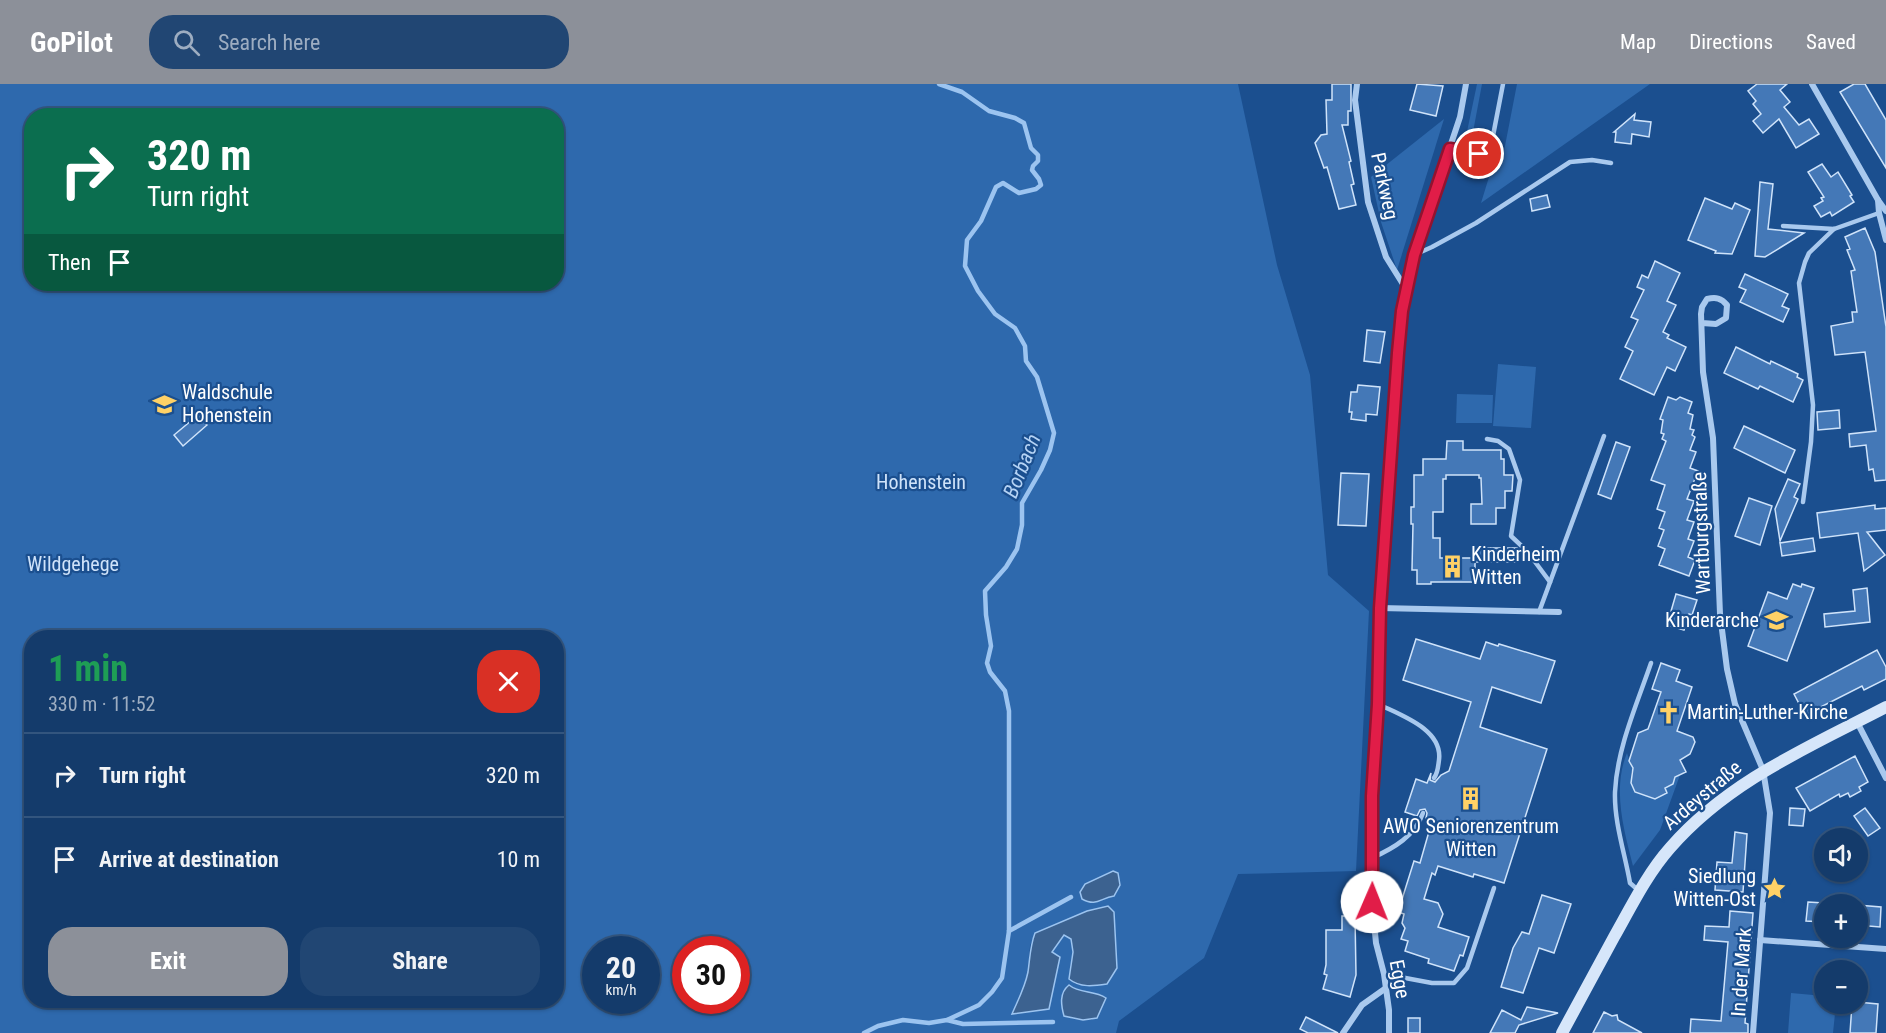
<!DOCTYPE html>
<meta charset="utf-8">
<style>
body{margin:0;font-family:"Roboto Condensed",sans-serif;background:#214673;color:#f1f3f6;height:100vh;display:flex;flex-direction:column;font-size:22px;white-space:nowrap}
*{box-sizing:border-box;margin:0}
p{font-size:20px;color:#9dadc1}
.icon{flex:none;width:33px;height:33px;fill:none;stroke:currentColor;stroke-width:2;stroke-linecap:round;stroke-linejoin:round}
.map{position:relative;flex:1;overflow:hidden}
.sheet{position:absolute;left:24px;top:546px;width:540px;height:378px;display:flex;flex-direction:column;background:#143b6b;border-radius:24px;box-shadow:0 2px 4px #0004,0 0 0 2px #33557e}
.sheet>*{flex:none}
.top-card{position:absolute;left:24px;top:24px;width:540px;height:183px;border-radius:24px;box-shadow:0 2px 4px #0004,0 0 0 2px #33557e;background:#0b6e4f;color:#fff;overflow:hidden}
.fabs{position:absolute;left:1814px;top:744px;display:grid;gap:12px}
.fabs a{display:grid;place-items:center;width:54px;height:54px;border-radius:50%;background:#143b6b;box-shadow:0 2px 4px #0004,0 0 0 2px #33557e;font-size:30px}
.speed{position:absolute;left:582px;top:852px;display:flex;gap:12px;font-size:30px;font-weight:700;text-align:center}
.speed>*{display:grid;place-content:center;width:78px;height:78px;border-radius:50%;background:#143b6b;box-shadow:0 2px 4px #0004,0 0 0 2px #33557e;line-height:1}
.speed small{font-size:15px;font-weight:400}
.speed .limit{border:9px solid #d22;background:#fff;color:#111}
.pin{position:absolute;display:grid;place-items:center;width:51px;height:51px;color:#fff;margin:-26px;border:3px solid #fff;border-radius:50%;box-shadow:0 2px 6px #0007}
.me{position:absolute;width:66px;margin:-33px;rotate:1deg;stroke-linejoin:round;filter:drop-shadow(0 0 4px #0008)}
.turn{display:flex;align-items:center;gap:21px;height:126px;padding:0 24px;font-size:27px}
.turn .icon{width:78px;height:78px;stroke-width:2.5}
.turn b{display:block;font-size:42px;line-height:51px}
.then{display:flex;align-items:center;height:57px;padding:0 24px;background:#0003;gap:12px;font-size:22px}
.round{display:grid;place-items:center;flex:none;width:63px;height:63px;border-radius:24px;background:#214673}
.summary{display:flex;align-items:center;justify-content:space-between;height:102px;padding:0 24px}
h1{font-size:36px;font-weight:700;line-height:45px;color:#1e9e55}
.cta{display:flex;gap:12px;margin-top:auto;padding:12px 24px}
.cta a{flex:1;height:69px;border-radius:24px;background:#8c9099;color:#fff;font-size:24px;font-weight:700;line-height:69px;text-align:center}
.cta a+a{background:#214673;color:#f1f3f6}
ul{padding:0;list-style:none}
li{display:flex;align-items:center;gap:18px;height:84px;padding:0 24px;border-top:2px solid #33557e}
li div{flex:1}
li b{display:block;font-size:22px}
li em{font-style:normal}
header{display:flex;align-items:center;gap:36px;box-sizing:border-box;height:84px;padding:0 30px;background:#8c9099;color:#fff}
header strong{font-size:28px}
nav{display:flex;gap:33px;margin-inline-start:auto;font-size:21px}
.search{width:420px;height:54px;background:#214673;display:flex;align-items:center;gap:15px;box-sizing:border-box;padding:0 21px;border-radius:24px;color:#9dadc1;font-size:22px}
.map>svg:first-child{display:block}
.green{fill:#2e69ad;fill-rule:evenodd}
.water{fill:#3c6290;stroke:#9cc4f0;stroke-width:1.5}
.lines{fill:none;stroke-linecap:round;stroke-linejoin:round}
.stream{stroke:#9cc4f0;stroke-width:4.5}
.building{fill:#4478b7;stroke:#cfe3fa;stroke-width:1.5}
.lane{stroke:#a9c9ee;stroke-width:4.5}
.street{stroke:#a9c9ee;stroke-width:6}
.secondary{stroke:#d6e6fa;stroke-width:12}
.route-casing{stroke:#92132f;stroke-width:15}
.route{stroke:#e11d48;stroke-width:10}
.labels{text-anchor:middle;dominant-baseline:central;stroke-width:4.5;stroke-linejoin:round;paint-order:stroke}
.street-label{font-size:20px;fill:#fff;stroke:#1b4f8f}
.poi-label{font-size:20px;fill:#fff;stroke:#1b4f8f;text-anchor:start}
.park-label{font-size:20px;fill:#cfe3fa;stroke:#1b4f8f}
.water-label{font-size:21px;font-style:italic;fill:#b5d3f5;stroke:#1b4f8f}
</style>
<header>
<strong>GoPilot</strong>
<div class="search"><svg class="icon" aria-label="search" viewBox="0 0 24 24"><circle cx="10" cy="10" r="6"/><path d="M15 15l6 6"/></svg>Search here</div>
<nav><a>Map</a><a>Directions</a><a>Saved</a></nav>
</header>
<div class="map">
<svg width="1886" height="949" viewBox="0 0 1886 949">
<rect width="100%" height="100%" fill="#1b4f8f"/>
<g class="green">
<path d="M 0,0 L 1238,0 L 1277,181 L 1310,291 L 1328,491 L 1369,527 L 1356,787 L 1238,790 L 1204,874 L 1119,937 L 1116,949 L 0,949 ZM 32,32 L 556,32 L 556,200 L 32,200 ZM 32,554 L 556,554 L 556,916 L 32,916 ZM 1108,822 L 1117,884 L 1107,900 L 1091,902 L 1075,900 L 1070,883 L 1073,868 L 1071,854 L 1064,851 L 1052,868 L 1049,925 L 1012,930 L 1028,889 L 1030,862 L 1035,849 L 1087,827 ZM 596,866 L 646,866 L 646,916 L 596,916 ZM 686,866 L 736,866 L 736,916 L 686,916 ZM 1069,901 L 1079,907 L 1101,911 L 1092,936 L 1073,935 L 1064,931 L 1061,916 Z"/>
<polygon points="1477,0 1482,0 1470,64 1464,62"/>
<polygon points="1517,0 1650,0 1481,119 1493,80 1504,67"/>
<polygon points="1444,35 1397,186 1381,138 1371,93"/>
<polygon points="1498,280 1536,283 1531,344 1493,342"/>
<polygon points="1457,310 1493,311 1492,339 1456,339"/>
<path d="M 1627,669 L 1630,679 L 1635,680 L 1631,689 L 1635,708 L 1655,715 L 1667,709 L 1665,704 L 1673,700 L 1677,690 L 1680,691 L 1660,746 L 1633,782 C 1624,746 1612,705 1627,669 Z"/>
<polygon points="1791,909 1824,912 1824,920 1836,920 1833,949 1788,949"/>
</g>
<g class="water">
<path d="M 1113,787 L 1118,789 L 1120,801 L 1114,812 C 1100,814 1097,823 1082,815 L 1080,808 L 1085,800 Z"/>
<path d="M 1108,822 L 1114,828 L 1117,884 L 1107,900 C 1094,902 1080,904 1069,895 L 1073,868 L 1071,855 L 1064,851 L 1052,868 L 1060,873 L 1049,925 L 1012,930 C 1018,916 1025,903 1028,888 C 1030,874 1030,862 1035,849 L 1087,827 Z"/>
<path d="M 1069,901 C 1080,910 1094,906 1106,914 L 1097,934 L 1083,936 L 1064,932 C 1061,921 1059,909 1069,901 Z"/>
</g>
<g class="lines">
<g class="stream">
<polyline points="1009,847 1071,813"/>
<polyline points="947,936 963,940 1053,938"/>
<polyline points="864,949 878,942 903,936 929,939 947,936 979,921 992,908 1002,894 1009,847 1009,627 1005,607 990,588 987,579 991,562 986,531 985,507 1006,483 1017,465 1022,441 1022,419 1041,386 1050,366 1054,349 1037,293 1026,277 1025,262 1015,244 995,230 978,207 965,182 967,156 981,137 996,103 1003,99 1019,109 1036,105 1041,101 1039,95 1032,86 1033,82 1038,77 1038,71 1031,64 1024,39 1015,34 989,27 962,8 939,0"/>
</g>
</g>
<g class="building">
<polygon points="1332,0 1351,0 1351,27 1348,27 1348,41 1342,41 1351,77 1349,78 1354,100 1351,101 1356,121 1339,125 1327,83 1324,84 1315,59 1321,51 1327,50 1326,16 1332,16"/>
<polygon points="1417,0 1443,2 1436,32 1410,26"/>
<polygon points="1757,0 1787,0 1780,6 1790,18 1784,23 1799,41 1809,35 1819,50 1796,64 1779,35 1763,49 1753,37 1761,30 1753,20 1756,17 1748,7"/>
<polygon points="1854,0 1865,0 1886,36 1886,84 1840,8"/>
<polygon points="1635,30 1634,36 1651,38 1649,53 1632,50 1631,60 1615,58 1616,48 1614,48"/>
<polygon points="1822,80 1831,93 1838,88 1852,111 1850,112 1854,118 1832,132 1830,128 1821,133 1814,122 1823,117 1821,114 1824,113 1808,88"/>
<polygon points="1760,98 1773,100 1768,145 1804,149 1765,173 1755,172"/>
<polygon points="1547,111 1550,123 1532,127 1530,115"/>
<polygon points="1705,114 1732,125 1735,119 1750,126 1732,170 1715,169 1716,167 1688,156"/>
<polygon points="1865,144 1875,168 1886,243 1886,396 1875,397 1873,385 1869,386 1866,361 1850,363 1849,350 1876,347 1865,268 1835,271 1831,242 1853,238 1852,228 1857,228 1851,187 1855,186 1847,166 1850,165 1845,153"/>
<polygon points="1655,177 1680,189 1667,217 1676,221 1663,248 1669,251 1667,254 1686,263 1675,287 1667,283 1654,311 1620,295 1633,267 1625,263 1638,236 1631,233 1644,206 1637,203 1642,191 1648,194"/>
<polygon points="1745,190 1788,210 1782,222 1789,225 1783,238 1740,218 1746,206 1739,203"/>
<polygon points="1367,246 1385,248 1380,279 1364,277"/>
<polygon points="1736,263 1770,280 1771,277 1798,290 1797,293 1803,296 1793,318 1760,302 1758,305 1724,289"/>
<polygon points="1358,301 1380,303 1377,331 1366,330 1366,337 1351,335 1352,328 1349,328 1351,308 1357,308"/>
<polygon points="1668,313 1676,316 1680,313 1692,318 1688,329 1693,331 1690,345 1694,346 1692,351 1695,353 1690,366 1696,368 1690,384 1698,387 1687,415 1694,417 1687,436 1694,438 1688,455 1694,457 1688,473 1695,476 1689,492 1659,481 1665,465 1658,462 1664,446 1659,444 1665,428 1657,425 1665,401 1651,396 1666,357 1662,355 1664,350 1661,349 1663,336 1660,335"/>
<polygon points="1839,326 1840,344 1818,346 1817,328"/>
<polygon points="198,331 207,341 183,362 174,351"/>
<polygon points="1744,342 1795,366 1785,389 1734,364"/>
<polygon points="1447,357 1463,357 1463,366 1501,366 1501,375 1504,375 1504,391 1513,391 1512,407 1505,407 1505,424 1496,424 1496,440 1471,440 1471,420 1482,420 1481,394 1479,394 1479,391 1446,391 1446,395 1443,395 1443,428 1433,428 1433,454 1440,454 1440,474 1475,474 1475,498 1431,498 1431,500 1417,500 1417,486 1412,486 1413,440 1411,440 1411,423 1414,423 1414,391 1423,391 1423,375 1446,375"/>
<polygon points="1616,358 1630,363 1611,415 1598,410"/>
<polygon points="1341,389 1369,390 1366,442 1338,441"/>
<polygon points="1788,395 1800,400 1794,413 1798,415 1780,457 1775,425"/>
<polygon points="1749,414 1772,422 1760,461 1735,452"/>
<polygon points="1875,421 1875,425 1886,424 1886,446 1867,448 1885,471 1864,487 1858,449 1820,454 1817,429"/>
<polygon points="1813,454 1815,467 1782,472 1780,459"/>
<rect x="1475" y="464" width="42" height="14"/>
<polygon points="1793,500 1801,503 1802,500 1814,504 1787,577 1748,562 1768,508 1787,515"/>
<polygon points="1867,504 1870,538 1825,543 1824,530 1855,527 1853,506"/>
<polygon points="1676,510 1697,516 1692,531 1689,530 1684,546 1667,541"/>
<polygon points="1416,555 1480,575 1486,558 1498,562 1499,560 1555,577 1541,619 1492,603 1480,643 1547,665 1504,799 1474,790 1473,793 1438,782 1435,791 1432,789 1424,815 1438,819 1443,830 1438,843 1469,853 1463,872 1460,871 1454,887 1428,879 1429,875 1405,867 1408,857 1401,855 1405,844 1402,839 1404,830 1398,828 1414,777 1420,779 1430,744 1426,734 1427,729 1425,725 1420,726 1417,732 1405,728 1416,695 1427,699 1431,689 1430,696 1435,698 1441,691 1449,687 1471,618 1403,596"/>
<polygon points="1877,566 1886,583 1886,595 1864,606 1862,602 1805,631 1794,610"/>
<polygon points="1661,579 1680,586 1676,597 1692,603 1677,647 1693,653 1695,658 1690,670 1680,676 1686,688 1675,693 1673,700 1665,704 1667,709 1655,715 1635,708 1631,699 1633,684 1629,677 1638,649 1648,645 1661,608 1652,605"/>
<polygon points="1855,672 1868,698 1859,703 1861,707 1850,713 1848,709 1840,713 1839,710 1810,727 1796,704"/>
<polygon points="1790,724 1805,725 1803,742 1789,741"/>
<polygon points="1865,724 1880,744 1868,752 1854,732"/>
<polygon points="1735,748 1747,750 1743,808 1715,806 1717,778 1732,779"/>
<polygon points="1542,811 1571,820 1554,869 1539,864 1523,909 1501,903 1513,864 1522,848 1529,850"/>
<polygon points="1808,818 1824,819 1824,838 1806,837"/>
<polygon points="1857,821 1881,823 1880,843 1857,841"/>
<polygon points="1730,827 1753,829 1745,939 1748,940 1748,949 1690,949 1691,935 1721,937 1728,858 1704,856 1705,842 1729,843"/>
<polygon points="1342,832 1355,832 1356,891 1350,913 1323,905 1327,891 1324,890 1326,881 1326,846 1342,846"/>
<polygon points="1857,918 1878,920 1876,949 1850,949 1852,920"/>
<polygon points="1527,923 1558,929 1519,941 1515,949 1490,949 1502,926 1521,936"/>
<polygon points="1604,928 1612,932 1617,931 1618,936 1642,949 1593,949"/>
<polygon points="1306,933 1338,949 1308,949 1300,945"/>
<rect x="1408" y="934" width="12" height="15"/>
</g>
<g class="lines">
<g class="lane">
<polyline points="1450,65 1479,70 1492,57 1503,0"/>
<polyline points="1783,142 1834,145 1879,129"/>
<polyline points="1414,171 1432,163 1476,139 1570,78 1592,76 1611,79"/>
<polyline points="1487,355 1498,357 1509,365 1520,396 1511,452 1527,467 1550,498"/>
<polyline points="1803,418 1811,358 1813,321 1799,199 1805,178 1809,169 1834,145"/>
<polyline points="1539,528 1604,352"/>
<path d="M 1378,620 C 1400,631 1443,645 1439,676 C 1438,683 1438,689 1434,694"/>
<path d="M 1372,774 C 1394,764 1415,752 1423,729"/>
<path d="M 1638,806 L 1630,799 C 1625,770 1614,738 1615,708 C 1617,664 1637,620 1651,579"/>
<polyline points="1384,890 1432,899 1454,899 1467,884 1494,804"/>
</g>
<g class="street">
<polyline points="1357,0 1355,16 1368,118 1386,173 1406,205"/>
<polyline points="1812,0 1878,116 1879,129 1886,156"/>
<polyline points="1878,116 1886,127"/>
<path d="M 1702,239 L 1716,240 L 1726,234 L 1727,221 C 1721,214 1716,213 1707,215 L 1702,223 L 1701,230 L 1703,288 L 1713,354 L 1720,530 L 1727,585 L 1735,620 L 1763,686 L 1770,729 L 1753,949"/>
<polyline points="1380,524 1559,528"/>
<polyline points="1857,638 1886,694"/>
<polyline points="1760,856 1886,865"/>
<polyline points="1343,949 1362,921 1386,904"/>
<polyline points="1389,949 1389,926 1384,890 1376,859 1372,818 1372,713 1378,620 1380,524 1398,269 1402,227 1414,171 1460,33 1466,0"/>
</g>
<path class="secondary" d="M 1562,949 C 1579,917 1597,885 1614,853 C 1631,823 1647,790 1670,764 C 1728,697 1809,663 1886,623"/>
</g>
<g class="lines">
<defs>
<polyline id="route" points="1372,818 1372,712 1378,620 1380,524 1398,269 1402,227 1414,171 1450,65 1479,70"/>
</defs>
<use href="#route" class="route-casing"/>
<use href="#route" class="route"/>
</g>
<defs>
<symbol id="school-bare" viewBox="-9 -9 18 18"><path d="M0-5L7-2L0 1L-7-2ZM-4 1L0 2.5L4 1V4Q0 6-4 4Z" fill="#ffd166" stroke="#1b4f8f" stroke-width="2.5" paint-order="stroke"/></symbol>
<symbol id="building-bare" viewBox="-9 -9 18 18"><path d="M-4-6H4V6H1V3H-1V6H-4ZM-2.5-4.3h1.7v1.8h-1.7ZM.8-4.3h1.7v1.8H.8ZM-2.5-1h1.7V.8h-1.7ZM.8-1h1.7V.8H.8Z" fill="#ffd166" stroke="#1b4f8f" stroke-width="2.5" paint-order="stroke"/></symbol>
<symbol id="church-bare" viewBox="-9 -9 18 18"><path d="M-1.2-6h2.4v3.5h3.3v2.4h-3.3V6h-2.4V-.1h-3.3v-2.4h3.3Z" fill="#ffd166" stroke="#1b4f8f" stroke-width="2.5" paint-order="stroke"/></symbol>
<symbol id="sight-bare" viewBox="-9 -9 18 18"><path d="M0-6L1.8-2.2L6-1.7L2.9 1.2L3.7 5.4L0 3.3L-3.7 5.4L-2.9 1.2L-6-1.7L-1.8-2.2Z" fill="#ffd166" stroke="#1b4f8f" stroke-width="2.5" paint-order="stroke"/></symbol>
</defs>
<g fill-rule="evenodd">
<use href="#school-bare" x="148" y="304" width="33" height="33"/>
<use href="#building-bare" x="1436" y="466" width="33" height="33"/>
<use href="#school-bare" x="1760" y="520" width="33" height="33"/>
<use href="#church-bare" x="1652" y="612" width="33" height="33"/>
<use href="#building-bare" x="1454" y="698" width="33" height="33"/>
<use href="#sight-bare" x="1758" y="788" width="33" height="33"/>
</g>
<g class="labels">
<g class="street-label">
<text transform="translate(1385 102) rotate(78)">Parkweg</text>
<text transform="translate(1701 449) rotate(-92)">Wartburgstraße</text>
<text transform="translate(1702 711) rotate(-40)">Ardeystraße</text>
<text transform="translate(1741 888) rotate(-86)">In der Mark</text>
<text transform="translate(1400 895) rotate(79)">Egge</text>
</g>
<g class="poi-label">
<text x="182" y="308">Waldschule<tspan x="182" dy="23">Hohenstein</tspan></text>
<text x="1471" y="470">Kinderheim<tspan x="1471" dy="23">Witten</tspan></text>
<text x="1759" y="536" text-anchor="end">Kinderarche</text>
<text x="1687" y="628">Martin-Luther-Kirche</text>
<text x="1471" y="742" text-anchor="middle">AWO Seniorenzentrum<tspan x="1471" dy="23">Witten</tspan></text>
<text x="1756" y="792" text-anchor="end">Siedlung<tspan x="1756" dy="23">Witten-Ost</tspan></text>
</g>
<g class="park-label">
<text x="921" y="398">Hohenstein</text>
<text x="73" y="480">Wildgehege</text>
</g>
<g class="water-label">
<text transform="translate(1022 382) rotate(-68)">Borbach</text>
</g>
</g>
</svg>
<div class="fabs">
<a><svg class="icon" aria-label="sound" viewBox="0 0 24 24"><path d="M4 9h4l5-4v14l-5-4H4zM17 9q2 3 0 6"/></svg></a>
<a>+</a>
<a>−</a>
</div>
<div class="speed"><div>20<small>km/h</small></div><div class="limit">30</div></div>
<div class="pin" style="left:1479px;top:70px;background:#d93025"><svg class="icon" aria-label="arrive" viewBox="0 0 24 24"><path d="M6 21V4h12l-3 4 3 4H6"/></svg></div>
<svg class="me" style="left:1372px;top:818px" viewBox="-20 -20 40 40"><circle r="19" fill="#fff"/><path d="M0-13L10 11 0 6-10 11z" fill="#e11d48"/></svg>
<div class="top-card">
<div class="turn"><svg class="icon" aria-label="right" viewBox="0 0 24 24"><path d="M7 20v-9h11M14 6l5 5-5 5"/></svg><div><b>320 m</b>Turn right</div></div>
<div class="then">Then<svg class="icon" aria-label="arrive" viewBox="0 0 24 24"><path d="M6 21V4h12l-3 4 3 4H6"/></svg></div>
</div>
<section class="sheet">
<div class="summary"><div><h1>1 min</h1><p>330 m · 11:52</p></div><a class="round" style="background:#d93025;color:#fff"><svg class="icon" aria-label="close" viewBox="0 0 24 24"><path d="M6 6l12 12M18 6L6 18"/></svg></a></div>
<ul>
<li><svg class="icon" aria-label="right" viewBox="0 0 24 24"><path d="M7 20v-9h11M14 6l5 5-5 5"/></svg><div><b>Turn right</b></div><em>320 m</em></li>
<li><svg class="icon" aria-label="arrive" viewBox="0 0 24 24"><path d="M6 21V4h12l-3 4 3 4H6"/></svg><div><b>Arrive at destination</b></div><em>10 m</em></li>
</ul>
<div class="cta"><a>Exit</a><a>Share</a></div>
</section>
</div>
